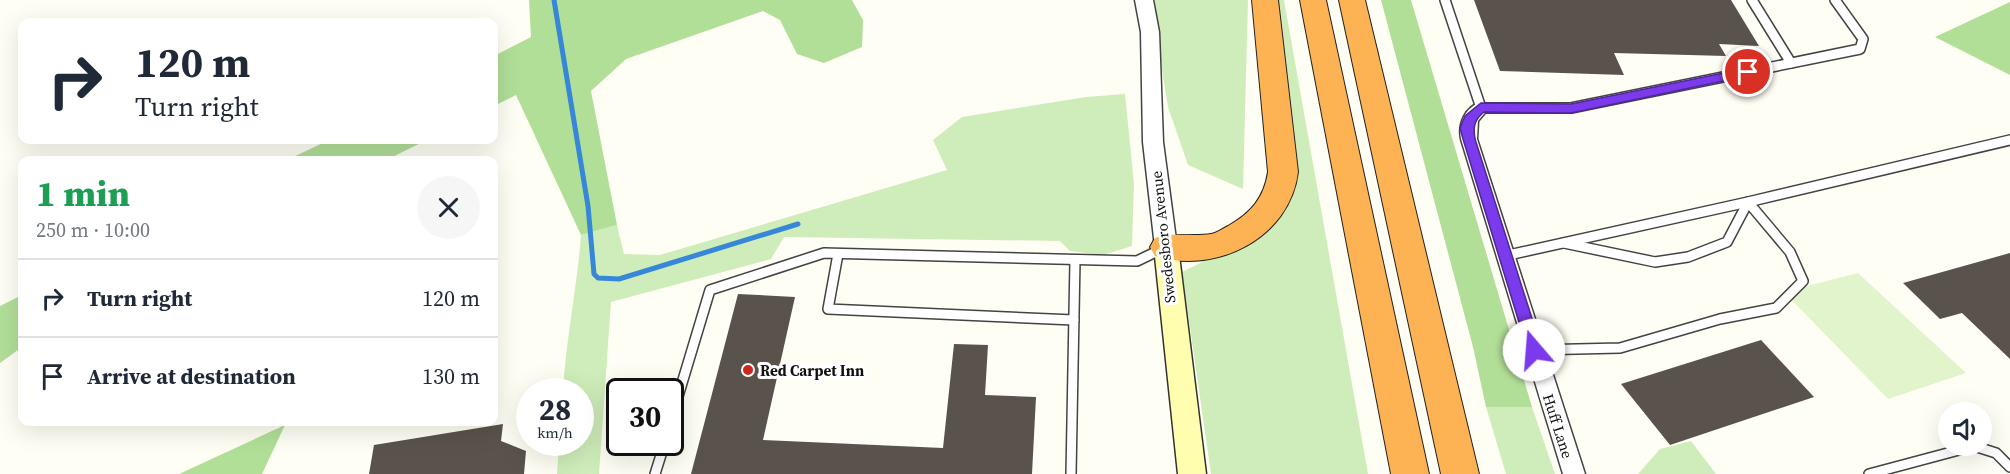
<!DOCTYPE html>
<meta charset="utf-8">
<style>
body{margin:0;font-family:"Source Serif 4",serif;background:#f6f6f7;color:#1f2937;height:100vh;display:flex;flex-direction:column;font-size:22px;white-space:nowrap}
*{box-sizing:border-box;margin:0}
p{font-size:20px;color:#747a83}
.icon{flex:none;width:33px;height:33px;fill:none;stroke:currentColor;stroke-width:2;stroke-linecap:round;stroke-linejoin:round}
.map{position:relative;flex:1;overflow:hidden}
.side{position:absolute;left:18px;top:156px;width:480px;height:270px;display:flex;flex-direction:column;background:#fff;border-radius:12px;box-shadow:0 6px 24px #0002}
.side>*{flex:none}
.top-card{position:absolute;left:18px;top:18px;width:480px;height:126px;border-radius:12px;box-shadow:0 6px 24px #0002;background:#fff;color:#1f2937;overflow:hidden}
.tools{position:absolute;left:1938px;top:402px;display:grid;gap:12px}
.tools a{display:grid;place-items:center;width:54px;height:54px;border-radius:50%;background:#fff;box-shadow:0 6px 24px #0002;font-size:30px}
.speed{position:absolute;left:516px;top:378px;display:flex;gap:12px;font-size:30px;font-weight:700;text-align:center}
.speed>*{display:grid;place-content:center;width:78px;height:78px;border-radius:50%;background:#fff;box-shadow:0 6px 24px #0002;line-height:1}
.speed small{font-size:15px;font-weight:400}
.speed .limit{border:3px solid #111;border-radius:9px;background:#fff;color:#111}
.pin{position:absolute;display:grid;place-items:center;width:51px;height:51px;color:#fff;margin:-26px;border:3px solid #fff;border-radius:50%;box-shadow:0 2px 6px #0007}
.me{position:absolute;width:66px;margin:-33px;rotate:342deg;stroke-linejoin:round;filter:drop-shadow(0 0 4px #0008)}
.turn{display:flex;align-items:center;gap:21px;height:126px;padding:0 18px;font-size:27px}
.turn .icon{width:78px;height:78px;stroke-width:2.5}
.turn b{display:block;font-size:42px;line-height:51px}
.round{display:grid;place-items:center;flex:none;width:63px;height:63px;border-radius:32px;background:#f6f6f7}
.summary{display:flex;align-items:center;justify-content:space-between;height:102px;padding:0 18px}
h1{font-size:36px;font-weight:800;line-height:45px;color:#1e9e55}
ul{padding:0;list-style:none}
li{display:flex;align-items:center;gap:18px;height:78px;padding:0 18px;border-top:2px solid #e0e1e3}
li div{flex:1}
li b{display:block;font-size:22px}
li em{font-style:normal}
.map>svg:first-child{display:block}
.green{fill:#cfedba}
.forest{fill:#b1df98}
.pitch{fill:#e2f4cc}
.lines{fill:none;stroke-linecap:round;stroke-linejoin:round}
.stream{stroke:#3687d7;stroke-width:5}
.building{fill:#5a534c}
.service-casing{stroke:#434343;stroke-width:12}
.minor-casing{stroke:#434343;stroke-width:3}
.tertiary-casing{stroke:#434343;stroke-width:3}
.secondary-casing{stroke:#323232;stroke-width:3}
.motorway-casing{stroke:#212121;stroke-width:2}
.service{stroke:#fff;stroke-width:9}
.minor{fill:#fff;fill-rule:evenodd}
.tertiary{fill:#fff;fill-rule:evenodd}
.secondary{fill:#fffeaf;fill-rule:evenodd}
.motorway{fill:#fdb253;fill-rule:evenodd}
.route{fill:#7c3aed;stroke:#51269a;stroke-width:1.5}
.poi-dot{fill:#cc261d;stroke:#fff;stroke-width:2}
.labels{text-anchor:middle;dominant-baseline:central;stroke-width:6;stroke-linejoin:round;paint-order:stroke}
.street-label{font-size:15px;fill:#101010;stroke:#fff}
.poi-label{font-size:15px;font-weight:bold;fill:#101010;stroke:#fff;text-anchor:start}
</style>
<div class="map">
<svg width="2010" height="474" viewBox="0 0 2010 474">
<rect width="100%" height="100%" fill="#fffef4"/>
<g class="green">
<polygon points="1155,0 1248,0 1243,189 1188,165 1168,107 1156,33"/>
<polygon points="1271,0 1284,0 1368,474 1211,474 1182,272 1243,242 1269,224"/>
<path d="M 1125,94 L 1134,184 L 1132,246 L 1103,255 L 1070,251 L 1060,241 L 784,237 L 771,259 L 611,302 L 599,474 L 557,474 L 559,443 L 580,442 L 580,392 L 563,391 C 566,339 577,288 581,235 L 617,225 L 624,254 L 660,255 L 947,170 L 933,140 L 962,117 L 1086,97 Z"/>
<polygon points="1486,407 1532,407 1555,474 1506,474"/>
<polygon points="1691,441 1716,474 1638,474 1660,449"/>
</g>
<g class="forest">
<polygon points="529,0 852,0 863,20 862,47 824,63 797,54 780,20 763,11 626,59 591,91 617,225 581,235 516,95 494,106 494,56 531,37"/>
<polygon points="1381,0 1411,0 1532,407 1486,407 1473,347"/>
<polygon points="2010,2 2010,75 1935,37"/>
<polygon points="329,140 427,140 386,160 287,160"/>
<polygon points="22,295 22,347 0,363 0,306"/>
<polygon points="285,425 262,474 179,474"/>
</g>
<polygon class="pitch" points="1858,273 1966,373 1888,399 1784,292"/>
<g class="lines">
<polyline class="stream" points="554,0 588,206 594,274 598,278 619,279 798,224"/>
</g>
<g class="building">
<polygon points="1474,0 1731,0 1759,46 1719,44 1726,56 1614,53 1624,75 1500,71"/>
<polygon points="2010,253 2010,359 1962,313 1940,319 1903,283"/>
<polygon points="738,294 795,297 763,440 943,448 954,344 988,345 985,395 1036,397 1032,474 691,474"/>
<polygon points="1761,340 1814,397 1670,445 1621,384"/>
<polygon points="503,424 501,441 526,451 524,474 369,474 374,445"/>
</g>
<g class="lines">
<defs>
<g id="service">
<polyline points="1445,0 1481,108 1571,108 1860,49 1863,39 1835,0"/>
<polyline points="1752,0 1791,63"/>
<polyline points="838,254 828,309 1074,320"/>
<polyline points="1504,256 1748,202 2010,140"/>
<polyline points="1534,350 1620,348 1720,319 1776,308 1803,281 1790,252 1748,202 1727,242 1688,257 1655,262 1564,243"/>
<polyline points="670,423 710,290 824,253 1137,261 1164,248"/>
<polyline points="655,474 665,442"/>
<polyline points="1071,474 1075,260"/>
<polyline points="1869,474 1974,446 1996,453 2010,467"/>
</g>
<path id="minor" d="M 1481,102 L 1487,104 L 1489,108 L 1478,121 L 1477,139 L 1585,474 L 1563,474 L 1461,139 C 1458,124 1465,107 1481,102 Z"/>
<polygon id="tertiary" points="1135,0 1153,0 1159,32 1163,142 1177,247 1173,253 1166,255 1159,253 1155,247 1143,142 1141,32"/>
<polygon id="secondary" points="1166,238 1175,240 1178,247 1206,474 1178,474 1154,247 1157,240"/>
<g id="motorway">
<path d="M 1252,0 L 1278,0 L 1298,172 C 1290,238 1216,275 1155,256 L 1150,247 L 1155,238 C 1173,232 1192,237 1211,234 C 1217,233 1222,229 1228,226 C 1251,213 1264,198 1268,172 Z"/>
<polygon points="1300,0 1326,0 1429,474 1391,474"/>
<polygon points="1339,0 1365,0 1479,474 1441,474"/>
</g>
</defs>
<use href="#service" class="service-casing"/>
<use href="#minor" class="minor-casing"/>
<use href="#tertiary" class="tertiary-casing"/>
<use href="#secondary" class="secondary-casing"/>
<use href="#motorway" class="motorway-casing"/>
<use href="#service" class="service"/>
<use href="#minor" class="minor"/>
<use href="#tertiary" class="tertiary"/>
<use href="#secondary" class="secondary"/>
<use href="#motorway" class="motorway"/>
</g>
<path class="route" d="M 1748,68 L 1754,72 L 1752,75 L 1571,113 L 1484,112 C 1474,120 1473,127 1475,139 L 1542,350 L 1540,355 L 1534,356 L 1529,355 L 1463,139 L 1460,128 L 1465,116 L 1481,103 L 1571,104 Z"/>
<circle class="poi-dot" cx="748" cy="370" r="6"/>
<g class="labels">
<g class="street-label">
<text transform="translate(1163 237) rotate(-96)">Swedesboro Avenue</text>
<text transform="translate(1558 426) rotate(72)">Huff Lane</text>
</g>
<g class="poi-label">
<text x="760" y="370">Red Carpet Inn</text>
</g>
</g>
</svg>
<div class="tools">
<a><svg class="icon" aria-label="sound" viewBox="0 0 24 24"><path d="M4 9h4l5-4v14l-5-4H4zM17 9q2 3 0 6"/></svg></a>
</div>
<div class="speed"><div>28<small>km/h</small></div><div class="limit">30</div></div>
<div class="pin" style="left:1748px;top:72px;background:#d93025"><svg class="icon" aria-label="arrive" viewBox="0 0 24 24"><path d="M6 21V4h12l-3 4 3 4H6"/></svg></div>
<svg class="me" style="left:1534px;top:350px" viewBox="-20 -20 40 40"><circle r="19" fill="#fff"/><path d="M0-13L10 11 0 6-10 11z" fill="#7c3aed"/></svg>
<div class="top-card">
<div class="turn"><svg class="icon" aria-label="right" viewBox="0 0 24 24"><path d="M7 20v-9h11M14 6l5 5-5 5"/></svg><div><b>120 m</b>Turn right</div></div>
</div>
<section class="side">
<div class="summary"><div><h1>1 min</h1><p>250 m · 10:00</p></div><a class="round"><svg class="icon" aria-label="close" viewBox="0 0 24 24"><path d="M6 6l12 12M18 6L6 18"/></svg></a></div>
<ul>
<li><svg class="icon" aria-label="right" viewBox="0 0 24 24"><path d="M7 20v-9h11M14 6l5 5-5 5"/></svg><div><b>Turn right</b></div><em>120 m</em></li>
<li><svg class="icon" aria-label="arrive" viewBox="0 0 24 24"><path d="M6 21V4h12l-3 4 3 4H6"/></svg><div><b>Arrive at destination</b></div><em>130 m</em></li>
</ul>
</section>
</div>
